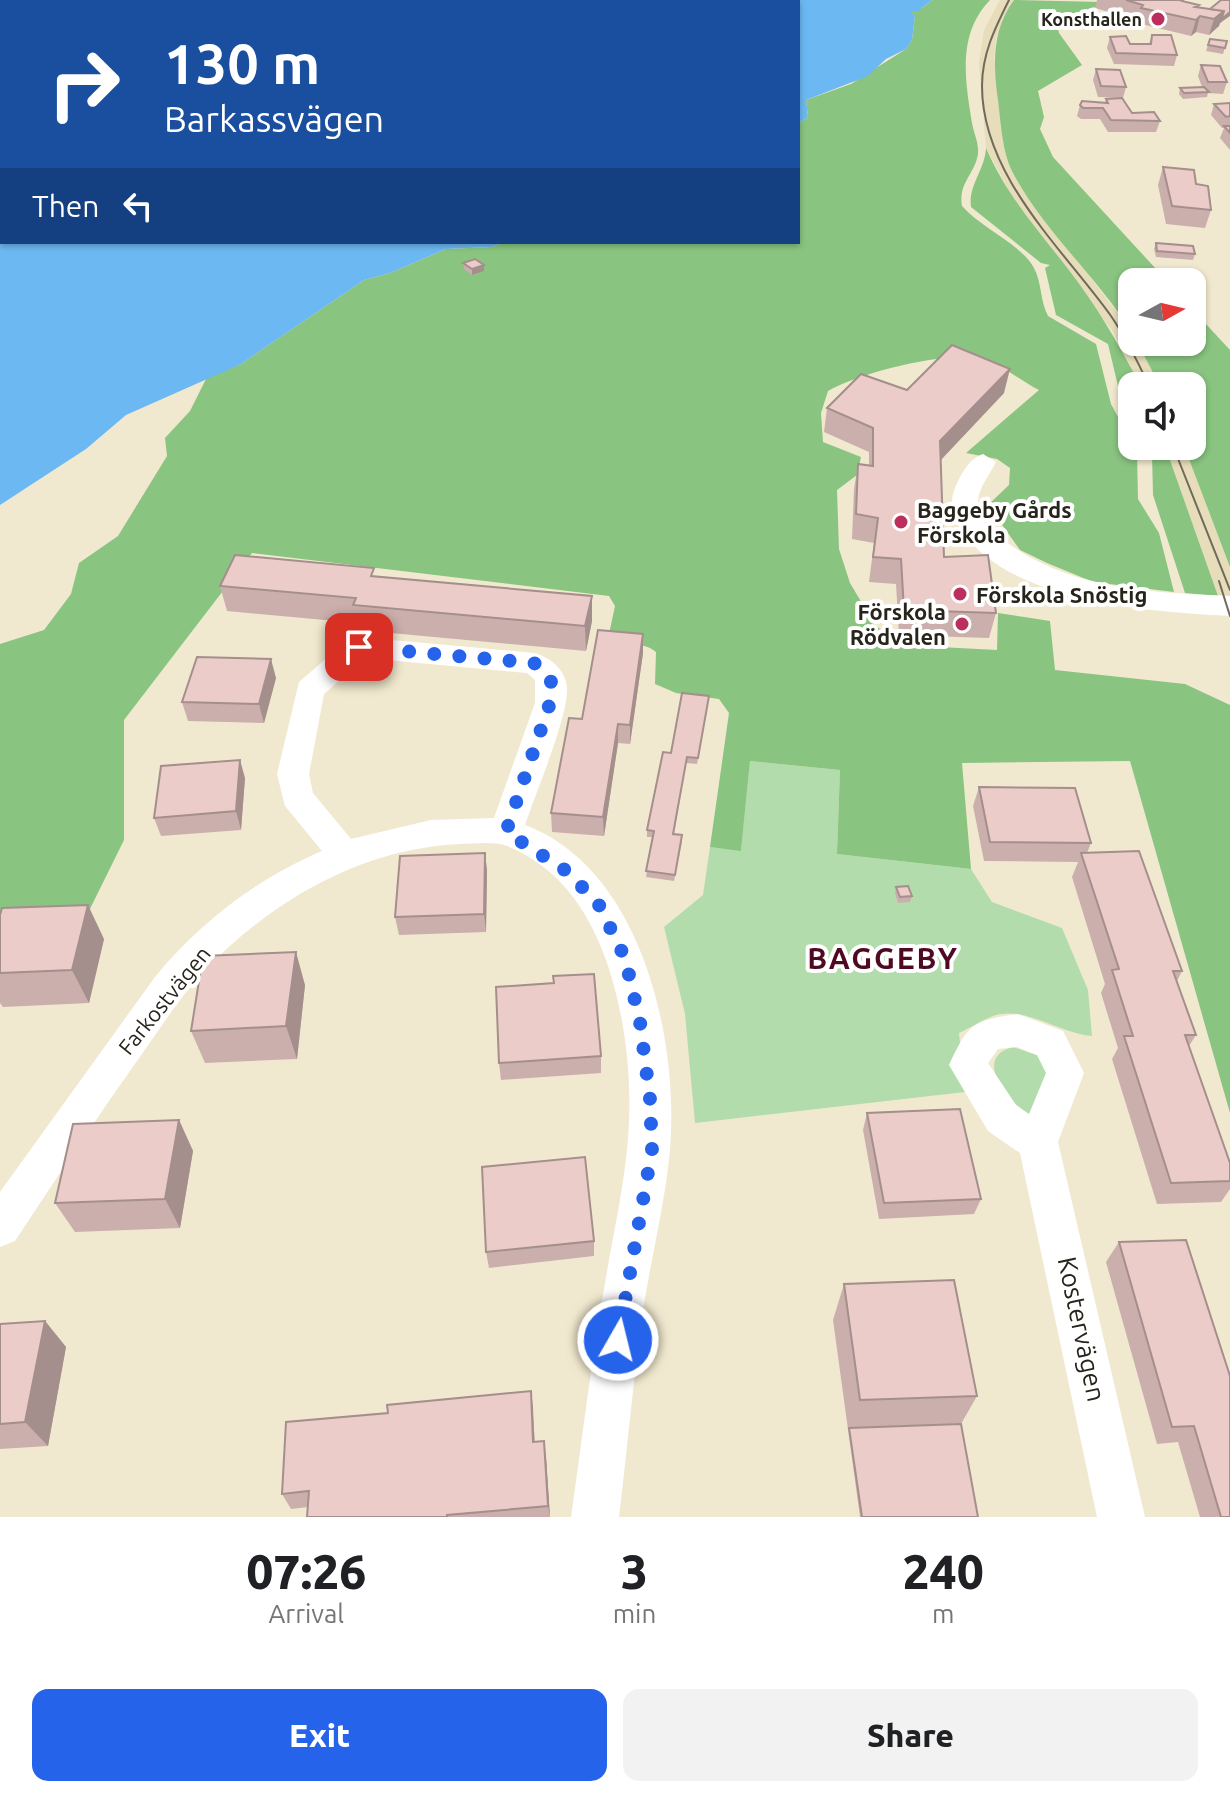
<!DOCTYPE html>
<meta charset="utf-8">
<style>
body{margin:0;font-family:Ubuntu,sans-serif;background:#f2f2f2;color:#202124;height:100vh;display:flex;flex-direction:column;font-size:30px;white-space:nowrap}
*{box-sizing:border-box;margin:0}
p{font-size:26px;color:#757577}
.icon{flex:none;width:44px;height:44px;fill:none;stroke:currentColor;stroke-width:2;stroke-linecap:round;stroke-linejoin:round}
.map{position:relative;height:1517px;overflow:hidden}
.sheet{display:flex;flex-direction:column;background:#fff;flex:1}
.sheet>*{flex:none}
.banner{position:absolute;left:0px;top:0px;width:800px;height:244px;box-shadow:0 2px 6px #0004;background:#1a4fa0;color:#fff;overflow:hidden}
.needle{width:52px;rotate:82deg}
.fabs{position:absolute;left:1118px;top:268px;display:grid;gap:16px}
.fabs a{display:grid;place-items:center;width:88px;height:88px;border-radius:16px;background:#fff;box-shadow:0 2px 6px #0004;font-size:40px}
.pin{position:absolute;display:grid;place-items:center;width:68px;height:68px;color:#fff;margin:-34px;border-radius:16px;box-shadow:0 4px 12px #0006}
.me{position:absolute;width:88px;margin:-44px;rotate:8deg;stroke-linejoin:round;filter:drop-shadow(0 0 6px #0008)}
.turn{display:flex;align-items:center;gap:28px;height:168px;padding:0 32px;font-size:36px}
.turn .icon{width:104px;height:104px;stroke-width:2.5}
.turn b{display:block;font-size:56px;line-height:68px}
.then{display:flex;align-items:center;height:76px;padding:0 32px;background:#0003;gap:16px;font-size:30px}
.eta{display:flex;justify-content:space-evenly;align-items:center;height:136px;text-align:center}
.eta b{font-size:48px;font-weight:800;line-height:56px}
.primary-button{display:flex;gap:16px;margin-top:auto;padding:16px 32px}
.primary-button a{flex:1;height:92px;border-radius:16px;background:#2563eb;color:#fff;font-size:32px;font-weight:800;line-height:92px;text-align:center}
.primary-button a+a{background:#f2f2f2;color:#202124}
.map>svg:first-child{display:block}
.built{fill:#e7ddbb}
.green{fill:#b3dcac}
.forest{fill:#89c480}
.water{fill:#6cb8f2}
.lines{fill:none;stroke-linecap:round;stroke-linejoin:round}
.minor{fill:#fff;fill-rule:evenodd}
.tram{stroke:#6f6a5b;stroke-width:2}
.wall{fill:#caafac}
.shaded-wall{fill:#a48f8c}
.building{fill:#ebccc8;stroke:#a48f8c;stroke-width:2}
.route{stroke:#2563eb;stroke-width:14;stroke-dasharray:0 25.2}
.poi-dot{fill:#bc2e5c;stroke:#fff;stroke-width:3}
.labels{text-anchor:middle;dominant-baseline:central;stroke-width:8;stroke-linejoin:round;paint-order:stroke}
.far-poi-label{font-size:18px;font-weight:bold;fill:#27241b;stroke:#fff;text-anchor:end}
.poi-label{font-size:22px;font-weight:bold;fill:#27241b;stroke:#fff;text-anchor:start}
.street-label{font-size:22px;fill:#27241b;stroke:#fff}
.near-street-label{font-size:26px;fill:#27241b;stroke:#fff}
.district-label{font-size:30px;font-weight:bold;letter-spacing:2px;fill:#4f0a22;stroke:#fff}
</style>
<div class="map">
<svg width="1230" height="1517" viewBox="0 0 1230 1517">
<rect width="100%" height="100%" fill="#f1e9cf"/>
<g class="built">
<polygon points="1000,0 1014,0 996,38 994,56 1003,142 1030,199 1130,329 1132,342 1137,342 1160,386 1141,386 1113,332 1016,203 986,148 979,63 984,30"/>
<polygon points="1165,446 1184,446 1230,567 1230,598 1218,596"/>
</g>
<g class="green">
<path d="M 750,761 L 840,770 L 837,854 L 971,869 L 992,902 L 1062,928 L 1088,990 L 1092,1036 C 1060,1034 1025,1005 993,1016 C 982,1020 970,1028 959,1033 L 965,1092 L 695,1123 L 685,1014 L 664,927 L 703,895 L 710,847 L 741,850 Z"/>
<path d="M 1013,1047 L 1039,1056 L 1048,1071 L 1032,1117 C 1011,1105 970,1058 1013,1047 Z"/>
</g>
<g class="forest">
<path d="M 932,0 L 990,0 C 957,34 965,80 972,123 C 974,134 979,143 978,154 C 975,174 958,183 962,206 C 981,228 1021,244 1034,268 C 1042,283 1040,301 1048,316 L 1096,344 L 1111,404 L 1137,452 L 1138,499 L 1159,533 L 1174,592 L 1093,582 L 1047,563 L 1020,550 L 988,505 L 1009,485 L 1010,468 L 997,459 L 966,453 L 1039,390 C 1021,381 997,361 978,358 C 942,352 859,373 828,391 L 821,413 L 823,442 L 861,457 L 857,475 L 837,490 L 839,549 L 850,583 L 875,625 L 901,645 L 997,650 L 998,613 L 1050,621 L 1055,670 L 1185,684 L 1230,705 L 1230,1113 L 1130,761 L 962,763 L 971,869 L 837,854 L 840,770 L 750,761 L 741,851 L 710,847 L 729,713 L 719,699 L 676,693 L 655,684 L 656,652 C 642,640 622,647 609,634 L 615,606 L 609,596 L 252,553 L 124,720 L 124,840 L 84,921 L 0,939 L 0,644 L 44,630 L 71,594 L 79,563 L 118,536 L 167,456 L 165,438 L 190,411 L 207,377 L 241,364 L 364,280 L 390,273 L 446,249 L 491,247 L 505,242 L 798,242 L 798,124 L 808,117 L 806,100 L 851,84 L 906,49 L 912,40 L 915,15 L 908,12 L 922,8 Z"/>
<path d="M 1014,0 L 1102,2 L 1095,9 L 1056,18 L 1059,33 L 1082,65 L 1038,91 L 1044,117 L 1040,129 L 1053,157 L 1168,282 L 1132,282 L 1132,333 C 1097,276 1043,231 1012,171 C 1001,148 1001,119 997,93 C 993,59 993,29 1014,0 Z"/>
<path d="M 986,148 C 1010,203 1046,238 1080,285 C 1104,318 1122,351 1141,386 L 1132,386 L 1132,422 L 1123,407 L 1108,344 L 1056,315 L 1045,268 L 1050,265 L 1041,263 L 971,207 C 968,185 985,170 986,148 Z"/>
<polygon points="1192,309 1230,350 1230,567 1184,446 1192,446 1192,386 1160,386 1137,342 1192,342"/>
<polygon points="1147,446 1165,446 1218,596 1185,593 1153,495 1152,454"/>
</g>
<polygon class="water" points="0,0 932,0 918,11 910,12 915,15 912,40 906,49 886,59 868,76 806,100 808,117 798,124 798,2 2,2 2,242 505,242 491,247 446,249 390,273 364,280 241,364 126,415 86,449 0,505"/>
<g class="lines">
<g class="minor">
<path d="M 983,454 L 996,462 C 990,474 979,487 978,501 C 978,518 988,527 1000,537 C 1063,589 1151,593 1230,596 L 1230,616 C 1152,612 1011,603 962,531 C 954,519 949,505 954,491 C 959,477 969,458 983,454 Z"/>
<path d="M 359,637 L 534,653 C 550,657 565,669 567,687 C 569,716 535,794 525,825 C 642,869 679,1039 670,1149 C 665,1206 650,1261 642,1318 C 633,1384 627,1451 619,1517 L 571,1517 C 582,1441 591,1364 604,1289 C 619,1199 637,1140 626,1047 C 616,969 588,878 507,846 C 494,841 473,844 459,844 C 360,849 271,901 203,972 C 181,996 163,1024 144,1051 C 100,1113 57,1177 15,1241 L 0,1247 L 0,1192 L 155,977 C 199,923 258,878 322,851 L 285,806 L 277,774 L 299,682 L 348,640 ZM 365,658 L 527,673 L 535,680 L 535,703 L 494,818 L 431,820 L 351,839 L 313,793 L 309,774 L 324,694 Z"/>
<path d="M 1018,1014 L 1063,1031 L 1084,1073 L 1058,1142 L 1145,1517 L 1097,1517 L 1020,1153 L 988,1131 L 949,1065 C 968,1024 973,1020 1018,1014 ZM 1017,1047 L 1037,1055 L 1046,1073 L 1029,1114 L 1016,1105 L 988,1063 L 998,1049 Z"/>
</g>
<g class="tram">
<path d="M 1009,0 C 995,28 982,54 982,86 C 982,176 1063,249 1111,316 C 1126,338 1138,362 1149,386"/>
<polyline points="1173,446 1230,590"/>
<polyline points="1219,581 1230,616"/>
</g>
</g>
<g class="wall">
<polygon points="1097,0 1185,0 1184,2 1199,5 1198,7 1222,23 1220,23 1219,26 1209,35 1196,32 1191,36 1137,23 1137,20 1095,8"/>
<polygon points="1152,35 1177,55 1174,66 1114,64 1107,48 1110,37 1130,44 1149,44"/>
<polygon points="1210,39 1227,41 1223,54 1206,51"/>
<polygon points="1201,65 1227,82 1223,94 1208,93 1207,97 1183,99 1179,94 1180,88 1202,87 1198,76"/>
<polygon points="1096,69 1126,87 1123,98 1098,97 1093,80"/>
<polygon points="1106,99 1132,113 1160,121 1156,132 1108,132 1100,119 1081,119 1077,116 1080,105 1105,103"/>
<polygon points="1214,104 1230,116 1230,150 1220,138 1224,128 1222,128 1211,115"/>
<polygon points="1163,167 1196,184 1211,210 1205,228 1166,224 1158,185"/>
<polygon points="1156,243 1195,254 1193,260 1156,257 1154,249"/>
<polygon points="463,263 484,271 472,275 464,269"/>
<polygon points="907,390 1004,393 941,460 944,557 996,613 989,638 899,635 896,584 869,582 874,543 852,539 854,489 858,464 869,466 869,452 824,432 827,408"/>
<polygon points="376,577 592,596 592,621 586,651 358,630 357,623 227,611 220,586"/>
<polygon points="643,634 643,653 630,744 618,743 604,836 552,832 551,813 582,719"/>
<polygon points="276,678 264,723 188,721 182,702"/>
<polygon points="708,703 697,764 686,763 674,834 682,842 674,881 646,877 652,837 647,837 647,830 671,753"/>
<polygon points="245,778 241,830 161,836 154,818"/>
<polygon points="979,787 1091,843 1087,853 1182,971 1177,981 1196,1035 1189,1046 1230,1163 1230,1189 1221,1202 1157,1204 1112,1059 1118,1048 1101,993 1105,984 1072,877 1078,862 984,861 973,806"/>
<polygon points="485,853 487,871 486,932 399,935 395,917"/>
<polygon points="896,887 912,896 910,902 898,903 895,893"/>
<polygon points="0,915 104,939 89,1003 3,1007 0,1003"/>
<polygon points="554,983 601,1056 601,1073 501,1080 499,1063"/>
<polygon points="305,985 297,1059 205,1063 191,1031"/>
<polygon points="867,1113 981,1199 974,1214 879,1219 863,1130"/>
<polygon points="179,1120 193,1151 180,1228 75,1232 55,1203"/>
<polygon points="1186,1240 1230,1517 1200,1517 1178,1442 1157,1444 1106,1262 1119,1242"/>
<polygon points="594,1241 594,1256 489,1268 486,1252"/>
<polygon points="844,1284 977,1396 961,1424 978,1517 860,1517 833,1320"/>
<polygon points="45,1321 66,1347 48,1446 0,1449 0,1324"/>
<polygon points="531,1391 535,1442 546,1457 550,1517 307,1517 308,1507 291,1509 282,1494 388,1413"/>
</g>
<g class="shaded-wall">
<polygon points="1224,11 1230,12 1230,16 1220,23 1219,26 1209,35 1214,19"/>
<polygon points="1200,16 1196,32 1191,36 1196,20"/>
<polygon points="484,265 484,271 472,275 472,269"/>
<polygon points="1010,369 1004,393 935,466 940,441"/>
<polygon points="592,596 592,621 586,651 585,626"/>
<polygon points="643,634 643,653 630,744 630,725"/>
<polygon points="271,659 276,678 264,723 259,704"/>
<polygon points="618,724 618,743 604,836 603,817"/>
<polygon points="240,760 245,778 241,830 236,811"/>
<polygon points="485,853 487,871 486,932 484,914"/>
<polygon points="88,905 104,939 89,1003 72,970"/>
<polygon points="296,952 305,985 297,1059 286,1026"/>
<polygon points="179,1120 193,1151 180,1228 165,1199"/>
<polygon points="45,1321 66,1347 48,1446 25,1422"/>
<polygon points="531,1391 533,1408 535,1458 533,1442"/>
<polygon points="544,1441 546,1457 550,1517 548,1506"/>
</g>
<g class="building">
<polygon points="1126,0 1183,0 1182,1 1199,5 1195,7 1224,11 1214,19 1200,16 1196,20 1141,8 1143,5"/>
<polygon points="1221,0 1230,0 1230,12 1223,18 1222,18 1224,11 1210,9"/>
<polygon points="1152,35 1171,35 1177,55 1116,53 1110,37 1126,36 1130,44 1151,44"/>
<polygon points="1210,39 1227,41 1225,48 1208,45"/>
<polygon points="1201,65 1220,66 1227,82 1208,82"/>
<polygon points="1096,69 1120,70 1126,87 1101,86"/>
<polygon points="1204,87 1209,92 1184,93 1180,88"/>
<polygon points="1122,98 1132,113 1154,112 1160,121 1111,120 1103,108 1083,108 1080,105 1082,101 1108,103 1106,99"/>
<polygon points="1230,103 1230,116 1226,117 1214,104"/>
<polygon points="1224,126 1230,126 1230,133"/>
<polygon points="1163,167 1194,170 1196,184 1208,186 1211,210 1172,206"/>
<polygon points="1156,243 1193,246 1195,254 1157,251"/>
<polygon points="475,259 484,265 472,269 463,263"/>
<polygon points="952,345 1010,369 940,441 944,557 988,555 996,613 904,610 901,559 873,557 878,518 856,514 858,464 873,466 873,428 827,408 861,374 907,390"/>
<polygon points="235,555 374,568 371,576 592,596 585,626 353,605 356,598 220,586"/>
<polygon points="598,630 643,634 630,725 618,724 603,817 551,813 569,718 582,719"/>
<polygon points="197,657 271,659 259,704 182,702"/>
<polygon points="682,693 709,696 698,758 687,757 673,834 682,835 675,875 646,871 654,831 647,830 663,752 671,753"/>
<polygon points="240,760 236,811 154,818 161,766"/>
<polygon points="979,787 1075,788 1091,843 990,842"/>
<polygon points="1139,851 1182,971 1173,971 1196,1035 1185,1035 1230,1163 1230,1181 1171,1183 1124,1036 1133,1036 1112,970 1119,969 1081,853"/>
<polygon points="485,853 484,914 395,917 400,856"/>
<polygon points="908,886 912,896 900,897 896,887"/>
<polygon points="88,905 72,970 0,973 0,915 2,908"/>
<polygon points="296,952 286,1026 191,1031 203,956"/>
<polygon points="594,974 601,1056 499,1063 496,987 554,983 553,976"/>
<polygon points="960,1109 981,1199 884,1203 867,1113"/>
<polygon points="179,1120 165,1199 55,1203 73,1124"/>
<polygon points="585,1157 594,1241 486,1252 482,1167"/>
<polygon points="1186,1240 1230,1376 1230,1517 1221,1517 1194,1426 1172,1427 1119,1242"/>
<polygon points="954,1280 977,1396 860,1400 844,1284"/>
<polygon points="45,1321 25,1422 0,1424 0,1324"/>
<polygon points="531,1391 533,1442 544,1441 548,1506 447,1515 447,1517 307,1517 309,1491 282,1494 286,1422 388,1413 387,1405"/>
<polygon points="961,1424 978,1517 862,1517 849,1428"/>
</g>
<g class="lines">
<path class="route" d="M 359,647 L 534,663 C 552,675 554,682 550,703 L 506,832 L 565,870 L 598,903 L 625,958 L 640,1022 L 650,1099 L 652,1150 L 618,1340"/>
</g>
<g class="poi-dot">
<circle cx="1158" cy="19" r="8"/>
<circle cx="901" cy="522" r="8"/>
<circle cx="960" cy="594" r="8"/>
<circle cx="962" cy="624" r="8"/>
</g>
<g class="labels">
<g class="far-poi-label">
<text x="1142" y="19">Konsthallen</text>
</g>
<g class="poi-label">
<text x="917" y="509">Baggeby Gårds<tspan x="917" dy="25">Förskola</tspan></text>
<text x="976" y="594">Förskola Snöstig</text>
<text x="946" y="611" text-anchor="end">Förskola<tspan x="946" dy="25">Rödvalen</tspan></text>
</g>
<g class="street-label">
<text transform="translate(164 1000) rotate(-51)">Farkostvägen</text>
</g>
<g class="near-street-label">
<text transform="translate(1082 1329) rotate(78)">Kostervägen</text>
</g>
<g class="district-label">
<text x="883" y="958">BAGGEBY</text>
</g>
</g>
</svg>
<div class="fabs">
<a><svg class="needle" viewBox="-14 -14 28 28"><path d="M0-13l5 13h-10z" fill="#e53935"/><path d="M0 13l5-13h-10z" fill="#757577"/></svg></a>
<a><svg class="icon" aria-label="sound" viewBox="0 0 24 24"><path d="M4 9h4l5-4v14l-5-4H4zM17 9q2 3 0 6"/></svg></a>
</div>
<div class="pin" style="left:359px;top:647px;background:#d93025"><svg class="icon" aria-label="arrive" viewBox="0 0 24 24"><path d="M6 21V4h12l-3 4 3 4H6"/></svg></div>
<svg class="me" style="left:618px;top:1340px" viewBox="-20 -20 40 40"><circle r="17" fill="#2563eb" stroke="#fff" stroke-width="3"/><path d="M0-11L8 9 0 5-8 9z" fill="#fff"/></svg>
<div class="banner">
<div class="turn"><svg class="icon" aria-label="right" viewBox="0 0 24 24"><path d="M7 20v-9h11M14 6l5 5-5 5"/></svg><div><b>130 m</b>Barkassvägen</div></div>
<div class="then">Then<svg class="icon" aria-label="left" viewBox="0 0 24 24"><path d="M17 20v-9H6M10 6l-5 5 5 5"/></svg></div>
</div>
</div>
<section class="sheet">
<div class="eta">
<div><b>07:26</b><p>Arrival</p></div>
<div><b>3</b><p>min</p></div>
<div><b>240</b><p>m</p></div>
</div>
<div class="primary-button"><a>Exit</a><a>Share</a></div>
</section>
